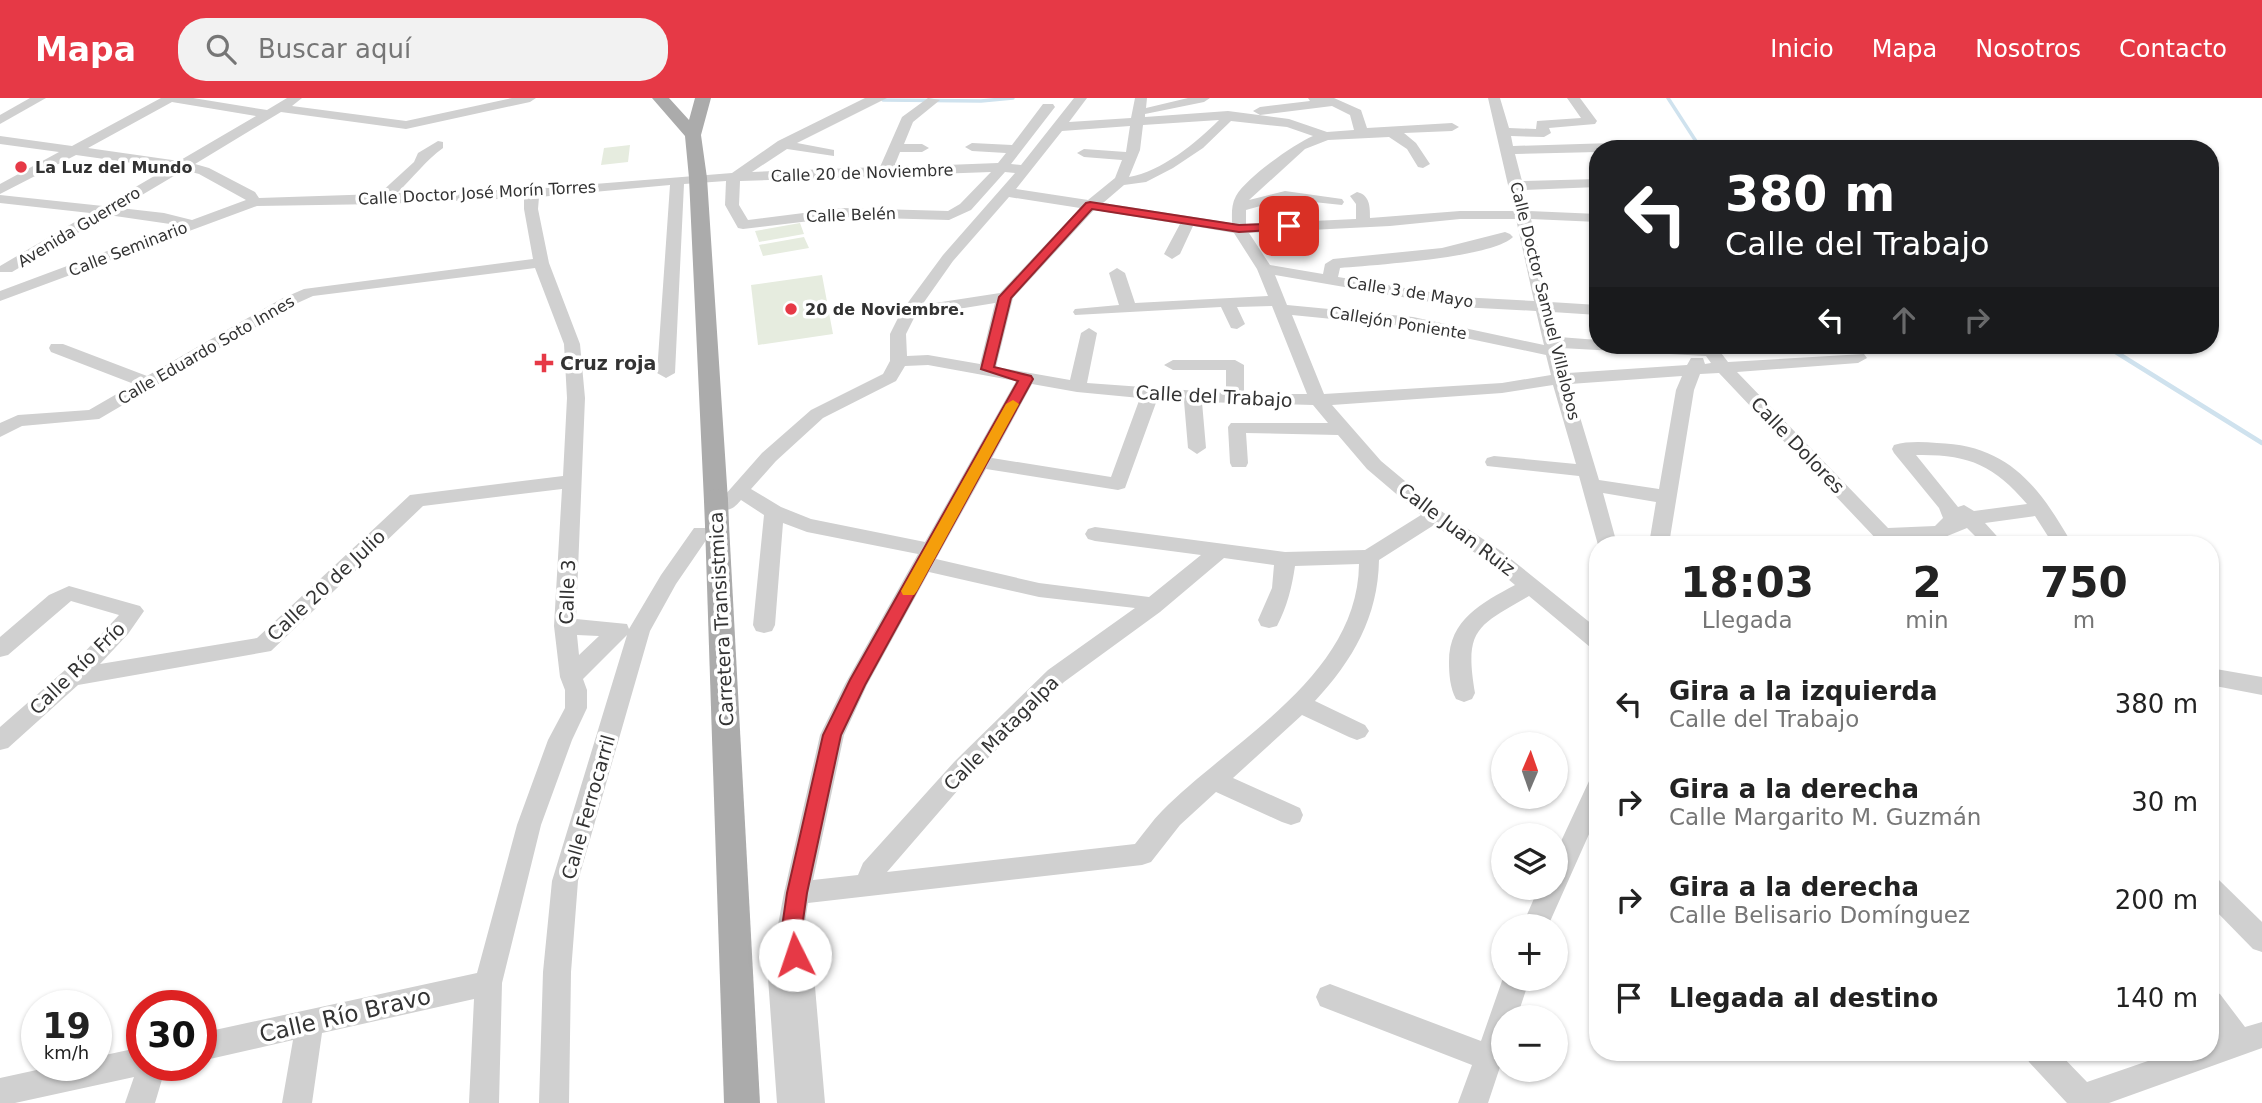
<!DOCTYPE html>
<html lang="es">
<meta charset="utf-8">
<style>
body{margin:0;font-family:"DejaVu Sans",sans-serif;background:#f2f2f2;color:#222;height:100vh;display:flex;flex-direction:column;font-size:26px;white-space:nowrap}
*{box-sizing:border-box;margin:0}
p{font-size:23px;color:#767676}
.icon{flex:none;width:38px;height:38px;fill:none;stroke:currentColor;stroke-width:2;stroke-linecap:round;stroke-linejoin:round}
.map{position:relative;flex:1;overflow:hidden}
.panel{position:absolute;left:1589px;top:438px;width:630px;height:525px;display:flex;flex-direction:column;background:#fff;border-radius:28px;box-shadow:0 2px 5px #0004}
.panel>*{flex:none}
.top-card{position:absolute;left:1589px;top:42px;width:630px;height:214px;border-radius:28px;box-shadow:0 2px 5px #0004;background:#202124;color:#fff;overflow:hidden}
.needle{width:46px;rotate:2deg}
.fabs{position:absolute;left:1491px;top:634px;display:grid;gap:14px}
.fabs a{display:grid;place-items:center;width:77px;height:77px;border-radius:50%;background:#fff;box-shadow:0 2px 5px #0004;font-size:35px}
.speed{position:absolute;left:21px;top:892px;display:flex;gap:14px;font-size:35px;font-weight:700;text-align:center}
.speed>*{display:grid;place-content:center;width:91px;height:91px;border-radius:50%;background:#fff;box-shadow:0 2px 5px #0004;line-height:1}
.speed small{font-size:18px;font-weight:400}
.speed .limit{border:10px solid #d22;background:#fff;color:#111}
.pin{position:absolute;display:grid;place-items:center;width:60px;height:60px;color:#fff;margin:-30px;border-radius:14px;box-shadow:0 4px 10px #0006}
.me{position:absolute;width:77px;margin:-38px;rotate:356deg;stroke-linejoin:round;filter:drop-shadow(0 0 5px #0008)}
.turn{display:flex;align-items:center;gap:24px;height:147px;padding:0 21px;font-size:32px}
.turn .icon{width:91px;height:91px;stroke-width:2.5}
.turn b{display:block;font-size:49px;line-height:60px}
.lanes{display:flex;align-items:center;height:66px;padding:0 21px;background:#0003;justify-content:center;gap:35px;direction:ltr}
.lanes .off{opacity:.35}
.eta{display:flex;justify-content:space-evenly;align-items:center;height:119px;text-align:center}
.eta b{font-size:42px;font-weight:600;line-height:49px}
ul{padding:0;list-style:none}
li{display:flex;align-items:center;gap:21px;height:98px;padding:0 21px}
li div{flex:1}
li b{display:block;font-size:26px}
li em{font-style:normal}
header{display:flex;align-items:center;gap:42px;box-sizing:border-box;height:98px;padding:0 35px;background:#e63946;color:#fff}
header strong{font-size:33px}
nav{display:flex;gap:38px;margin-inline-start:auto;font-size:24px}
.search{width:490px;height:63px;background:#f2f2f2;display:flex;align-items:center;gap:18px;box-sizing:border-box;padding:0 24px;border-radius:28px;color:#767676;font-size:26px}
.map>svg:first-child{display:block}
.green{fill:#e6ecdf}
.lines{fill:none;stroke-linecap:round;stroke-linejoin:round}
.stream-far1{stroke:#cfe2ee;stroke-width:3.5}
.stream{stroke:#cfe2ee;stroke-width:4.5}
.minor{fill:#d0d0d0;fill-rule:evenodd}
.major{fill:#ababab;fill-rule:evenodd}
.major-bridge{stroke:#ababab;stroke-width:24}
.route{fill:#e63946;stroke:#96252e;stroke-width:2}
.slow{fill:#f59e0b}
.poi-dot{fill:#e63946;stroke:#fff;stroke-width:2.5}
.labels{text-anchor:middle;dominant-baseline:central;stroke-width:7;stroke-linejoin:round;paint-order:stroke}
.far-poi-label{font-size:16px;font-weight:bold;fill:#333;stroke:#fff;text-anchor:start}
.far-street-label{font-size:16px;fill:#333;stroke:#fff}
.poi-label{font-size:19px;font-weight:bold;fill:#333;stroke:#fff;text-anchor:start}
.street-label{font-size:19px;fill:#333;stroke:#fff}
.near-street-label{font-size:23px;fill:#333;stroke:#fff}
</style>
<header>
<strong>Mapa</strong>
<div class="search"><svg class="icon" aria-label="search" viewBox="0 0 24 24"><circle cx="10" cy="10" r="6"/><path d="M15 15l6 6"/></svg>Buscar aquí</div>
<nav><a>Inicio</a><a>Mapa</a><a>Nosotros</a><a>Contacto</a></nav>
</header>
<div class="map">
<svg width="2262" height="1005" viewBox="0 0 2262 1005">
<rect width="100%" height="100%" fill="#fff"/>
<g class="green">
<polygon points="630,47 628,64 601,67 604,50"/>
<polygon points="800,125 804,136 759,144 755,133"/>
<polygon points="804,139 809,150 763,158 759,147"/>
<polygon points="822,177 833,236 758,247 751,187"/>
</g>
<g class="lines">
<g class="stream-far1">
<polyline points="1668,0 1701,51"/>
<polyline points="883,2 981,3 1013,0"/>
<polyline points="2104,247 2109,250"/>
</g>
<polyline class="stream" points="2106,248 2262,345"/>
<g class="minor">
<polygon points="30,0 46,0 0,26 0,17"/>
<path d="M 161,0 L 193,0 L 267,12 L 287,0 L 302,0 L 292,8 L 406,23 L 512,0 L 536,0 L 530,4 L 406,31 L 281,14 L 195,66 L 209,70 L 255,94 L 259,100 L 379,96 L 414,64 L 418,55 L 438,43 L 443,44 L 443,50 C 426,62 413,80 397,95 L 532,91 L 732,75 L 778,43 L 865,0 L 887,0 L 797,45 L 834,52 L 834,58 L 787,51 L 752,74 L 880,69 L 902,19 L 928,0 L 940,2 L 913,24 L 904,46 L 922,46 L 929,50 L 922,54 L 900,54 L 894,69 L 998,65 L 1006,55 L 972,53 L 965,49 L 972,45 L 1012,47 L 1043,6 L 1053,6 L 1055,9 L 1011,66 L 1021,67 L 1074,0 L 1087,0 L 1069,24 L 1131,20 L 1135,0 L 1147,0 L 1146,10 L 1188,0 L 1210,0 L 1204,4 L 1145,16 L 1145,19 L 1228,13 L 1289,21 L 1327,34 L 1354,32 L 1350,17 L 1332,8 L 1260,17 L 1253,13 L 1260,9 L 1310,3 L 1308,0 L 1334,0 L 1361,12 L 1367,30 L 1452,25 L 1459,29 L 1452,33 L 1404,35 L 1416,45 L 1430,66 L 1423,70 L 1418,69 L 1407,51 L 1389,39 L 1328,42 L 1305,51 L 1249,102 L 1285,93 L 1342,101 L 1344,104 L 1342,107 L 1285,101 L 1246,112 L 1246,126 L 1356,121 L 1356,106 L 1350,98 L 1357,94 C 1370,97 1370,109 1370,120 L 1460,113 L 1514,113 L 1488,0 L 1500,0 L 1509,30 L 1536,31 L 1537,23 L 1581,20 L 1567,0 L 1580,0 L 1597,23 L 1595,26 L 1549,30 L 1551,35 L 1544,39 L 1511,38 L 1513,48 L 1612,45 L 1619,49 L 1598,51 L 1598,54 L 1515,56 L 1522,83 L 1598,81 L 1598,89 L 1524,92 L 1529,113 L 1598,116 L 1598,124 L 1531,121 L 1550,204 L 1598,207 L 1598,217 L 1552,214 L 1559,239 L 1598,242 L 1598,247 L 1715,247 L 1728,264 L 1864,256 L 1867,260 L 1858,265 L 1737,274 L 1888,430 L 1935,428 L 1943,420 L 1939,410 L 1894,355 L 1892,351 L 1894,347 C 1908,343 1923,344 1937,345 C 2009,347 2039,389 2071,444 L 2049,446 L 2051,443 L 2035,418 L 1985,425 L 2004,446 L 1983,446 L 1967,430 L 1940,441 L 1881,446 L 1719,275 L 1700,276 L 1694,292 L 1669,446 L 1649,446 L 1656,404 L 1603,395 L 1617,446 L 1598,447 L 1579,378 L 1487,368 L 1485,364 L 1487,360 L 1494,358 L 1576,366 L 1553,287 L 1502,295 L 1332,307 L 1381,363 L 1441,413 L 1501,453 L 1598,531 L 1598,551 L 1590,549 L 1529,498 C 1477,528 1464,531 1475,595 L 1472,601 L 1464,604 L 1456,601 C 1450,590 1449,576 1449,564 C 1449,521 1482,505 1515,487 L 1487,463 L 1434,427 L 1379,462 C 1378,519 1353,562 1315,603 L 1365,627 L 1369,633 L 1365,639 L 1357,642 L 1349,639 L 1302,617 L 1233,680 L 1300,710 L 1303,717 L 1300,724 L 1291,727 L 1282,724 L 1216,694 L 1180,727 L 1151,764 L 1142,767 L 808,805 L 803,837 L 814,877 L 825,1005 L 777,1005 L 768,880 L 784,795 L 820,637 L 845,586 L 918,456 L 807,434 L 783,425 L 775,527 L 772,533 L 764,535 L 756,533 L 753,527 L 764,417 L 741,402 C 734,410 731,413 720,411 L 717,406 L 762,355 L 811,312 L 883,276 L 890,263 L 890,236 L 901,214 L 943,157 L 1015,75 L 1005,74 L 971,112 L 949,122 L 843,119 L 743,131 L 738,130 L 725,107 L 726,83 L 684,86 L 675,275 L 666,280 L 657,275 L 670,87 L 539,99 L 538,111 L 549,165 L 580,246 L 585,300 L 576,521 L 627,526 L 629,531 L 661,477 L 694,430 L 708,430 L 711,435 L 676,486 L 650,533 L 578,783 L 571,874 L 569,1005 L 539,1005 L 543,874 L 552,783 L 627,537 L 583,581 L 587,592 L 587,610 L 572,642 L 541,727 L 502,885 L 499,1005 L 469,1005 L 474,901 L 322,935 L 312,1005 L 282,1005 L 293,942 L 201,963 L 201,935 L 477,875 L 517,727 L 548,642 L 565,610 L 565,592 L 560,579 L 554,528 L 562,391 L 423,408 L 271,553 L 78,587 L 8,650 L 0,652 L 0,629 L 81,558 L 119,517 L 71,503 L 8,557 L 0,559 L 0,539 L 49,497 L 69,488 L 140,508 L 144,513 L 128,536 L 100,566 L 257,540 L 410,397 L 563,378 L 567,300 L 564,246 L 535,170 L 313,198 L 293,207 L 99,321 L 22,328 L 0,339 L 0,325 L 18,317 L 89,312 L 134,286 L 51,254 L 49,250 L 51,246 L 63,246 L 147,278 L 281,201 L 304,191 L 533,161 L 524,111 L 524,100 L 381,106 L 257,108 L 0,203 L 0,193 L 177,127 L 108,117 L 12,174 L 0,174 L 0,168 L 90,115 L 0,105 L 0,97 L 103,108 L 168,70 L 76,57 L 0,96 L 0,86 L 59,54 L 0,46 L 0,38 L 72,48 ZM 172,4 L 256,18 L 179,63 L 88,50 ZM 1219,22 C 1197,44 1161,74 1129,79 L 1140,52 L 1143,27 ZM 1231,23 L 1287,29 L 1313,38 C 1294,46 1246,80 1236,98 C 1231,107 1232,116 1232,125 L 1103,105 L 1124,87 L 1146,84 L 1173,70 L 1203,50 ZM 1130,28 L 1126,54 L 1084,51 L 1077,55 L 1084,59 L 1122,62 L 1115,80 L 1088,102 L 1016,91 L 1062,33 ZM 184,72 L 199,76 L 246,102 L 192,122 L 164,115 L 120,110 ZM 991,74 L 960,106 L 948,113 L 843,110 L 748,122 L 739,107 L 740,83 ZM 1009,99 L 1080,110 L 1000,195 L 922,207 L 953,163 ZM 1094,112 L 1180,126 L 1164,156 L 1172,161 L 1180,156 L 1193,128 L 1234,135 L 1257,171 L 1268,198 L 1135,205 L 1125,175 L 1117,170 L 1109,175 L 1119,207 L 1075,211 L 1073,214 L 1075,217 L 1221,209 L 1231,230 L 1237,231 L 1245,226 L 1237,209 L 1272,208 L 1307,296 L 1244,296 L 1244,267 L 1235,262 L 1173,262 L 1164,267 L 1173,272 L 1226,272 L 1226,295 L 1087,285 L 1097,235 L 1089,230 L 1081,235 L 1070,282 L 996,269 L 1013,200 ZM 1460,121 L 1516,121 L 1534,203 L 1460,199 L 1338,179 L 1340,170 C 1373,167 1492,160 1513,139 L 1510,136 L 1505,134 L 1442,150 L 1333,161 L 1325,166 L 1323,176 L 1270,167 L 1249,135 L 1390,128 ZM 1275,177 L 1460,209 L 1536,213 L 1544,247 L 1413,219 L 1287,207 ZM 995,205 L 980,266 L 928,257 L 907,258 L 906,236 L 915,218 ZM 1292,217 L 1413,229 L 1546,257 L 1551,277 L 1502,285 L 1324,296 ZM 1561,250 L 1706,258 L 1711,265 L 1705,266 L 1703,260 L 1691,260 L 1687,267 L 1568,275 ZM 928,267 L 1016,283 L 925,444 L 811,421 L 781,409 L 751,391 L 776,363 L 823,320 L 896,283 L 905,268 ZM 1682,278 L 1676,292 L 1659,391 L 1599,382 L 1570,286 ZM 1032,286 L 1077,294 L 1140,300 L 1111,379 L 992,360 ZM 1157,302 L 1184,303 L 1188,350 L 1197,356 L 1206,350 L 1202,304 L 1313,307 L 1328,325 L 1231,325 L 1228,329 L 1230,365 L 1232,369 L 1246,369 L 1248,365 L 1246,335 L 1338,337 L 1367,371 L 1421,417 L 1365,452 L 1285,454 L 1095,429 L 1088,431 L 1085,436 L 1088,441 L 1095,443 L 1201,457 L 1149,499 L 1039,485 L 936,461 L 986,371 L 1118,392 L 1125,390 ZM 1916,357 C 1967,356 1993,366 2027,406 L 1974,413 L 1964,407 L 1958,409 ZM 1224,460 L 1274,467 L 1272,490 L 1258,522 L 1261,528 L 1269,530 L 1277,528 C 1287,509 1292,489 1295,468 L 1359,466 C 1358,578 1232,642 1162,713 C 1152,723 1144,735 1135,746 L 887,774 L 971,677 L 1064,584 L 1160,514 ZM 929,474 L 1039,499 L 1135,510 L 1048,572 L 955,663 L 863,765 L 858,777 L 813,782 L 844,637 L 867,587 ZM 577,537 L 599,538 L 579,557 Z"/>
<polygon points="2210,570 2262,579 2262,597 2210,587"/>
<polygon points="1598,678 1598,716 1548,828 1522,828 1539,789 1556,789 1556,754 1590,681"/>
<polygon points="2210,779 2219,782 2262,824 2262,854 2253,851 2210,807"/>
<polygon points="1503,880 1530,880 1517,919 1503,919 1503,960 1488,1005 1458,1005 1472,967 1320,908 1316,899 1320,890 1330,886 1481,943"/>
<polygon points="2210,892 2220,896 2245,929 2262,924 2262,950 2109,1005 2067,1005 2029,964 2025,954 2058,954 2087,984 2174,954 2210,954 2210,941 2218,939 2210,928"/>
<polygon points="142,949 142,968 166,968 155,1005 125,1005 134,979 15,1005 0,1005 0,980 55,968 96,968 96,959"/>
</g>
<g class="major">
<polygon points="652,0 669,0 689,22 695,0 711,0 701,37 707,80 728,403 725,409 716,411 707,409 704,403 689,80 685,38"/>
<polygon points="717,419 726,421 729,427 760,1005 724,1005 705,427 708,421"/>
</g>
<polyline class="major-bridge" points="716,403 717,427"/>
</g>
<polygon class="route" points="1090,104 1239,127 1289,125 1295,128 1289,131 1239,134 1092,111 1011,200 994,269 1031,278 1033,281 865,587 841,637 807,795 801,836 806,857 803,863 795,866 788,863 781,836 787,795 823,637 850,582 1018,283 981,271 999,199 1086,105"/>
<polygon class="slow" points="1013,302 1019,306 917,493 914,497 903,497 901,493 1006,306"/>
<g class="poi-dot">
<circle cx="21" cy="69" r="7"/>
<circle cx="791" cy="211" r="7"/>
<path d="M540.5 254.5h7v7h7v7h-7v7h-7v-7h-7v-7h7z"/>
</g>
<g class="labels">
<g class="far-poi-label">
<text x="35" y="69">La Luz del Mundo</text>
<text x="805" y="211">20 de Noviembre.</text>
</g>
<g class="far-street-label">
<text transform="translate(862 75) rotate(-2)">Calle 20 de Noviembre</text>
<text transform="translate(477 95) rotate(-3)">Calle Doctor José Morín Torres</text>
<text transform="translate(851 117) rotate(-2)">Calle Belén</text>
<text transform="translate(79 129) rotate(-31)">Avenida Guerrero</text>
<text transform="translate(128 151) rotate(-21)">Calle Seminario</text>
<text transform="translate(1410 194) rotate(9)">Calle 3 de Mayo</text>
<text transform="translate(1545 203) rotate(76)">Calle Doctor Samuel Villalobos</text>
<text transform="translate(1398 225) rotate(9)">Callejón Poniente</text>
<text transform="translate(206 252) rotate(-30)">Calle Eduardo Soto Innes</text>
</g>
<g class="poi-label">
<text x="560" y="265">Cruz roja</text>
</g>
<g class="street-label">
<text transform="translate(1214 298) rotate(3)">Calle del Trabajo</text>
<text transform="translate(1798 347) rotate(46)">Calle Dolores</text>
<text transform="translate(1457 431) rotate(37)">Calle Juan Ruiz</text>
<text transform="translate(326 487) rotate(-43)">Calle 20 de Julio</text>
<text transform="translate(567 494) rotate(-88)">Calle 3</text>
<text transform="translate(721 521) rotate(-93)">Carretera Transistmica</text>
<text transform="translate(77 570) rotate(-44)">Calle Río Frío</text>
<text transform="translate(1001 635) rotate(-45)">Calle Matagalpa</text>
<text transform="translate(588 709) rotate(-74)">Calle Ferrocarril</text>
</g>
<g class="near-street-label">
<text transform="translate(345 917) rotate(-13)">Calle Río Bravo</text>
</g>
</g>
</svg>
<div class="fabs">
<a><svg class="needle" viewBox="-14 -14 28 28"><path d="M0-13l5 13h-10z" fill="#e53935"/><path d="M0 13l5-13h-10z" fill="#767676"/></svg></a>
<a><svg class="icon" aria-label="layers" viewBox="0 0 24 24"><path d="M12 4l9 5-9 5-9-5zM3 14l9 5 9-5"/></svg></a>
<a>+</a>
<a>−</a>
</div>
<div class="speed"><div>19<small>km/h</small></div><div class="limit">30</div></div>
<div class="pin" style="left:1289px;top:128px;background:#d93025"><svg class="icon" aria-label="arrive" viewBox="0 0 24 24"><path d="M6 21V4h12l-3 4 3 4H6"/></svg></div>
<svg class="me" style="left:795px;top:857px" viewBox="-20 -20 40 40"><circle r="19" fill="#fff"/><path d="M0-13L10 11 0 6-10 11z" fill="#e63946"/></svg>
<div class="top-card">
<div class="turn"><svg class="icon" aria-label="left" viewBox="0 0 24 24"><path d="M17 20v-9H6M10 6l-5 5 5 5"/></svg><div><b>380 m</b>Calle del Trabajo</div></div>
<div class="lanes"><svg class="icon" aria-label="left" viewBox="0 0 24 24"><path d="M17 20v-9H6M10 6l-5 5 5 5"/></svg><svg class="icon off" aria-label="ahead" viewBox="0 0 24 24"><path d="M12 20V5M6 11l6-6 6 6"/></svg><svg class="icon off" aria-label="right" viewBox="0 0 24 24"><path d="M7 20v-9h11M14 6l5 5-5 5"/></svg></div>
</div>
<section class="panel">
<div class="eta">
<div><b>18:03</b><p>Llegada</p></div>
<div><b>2</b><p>min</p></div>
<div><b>750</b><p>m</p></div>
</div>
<ul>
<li><svg class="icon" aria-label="left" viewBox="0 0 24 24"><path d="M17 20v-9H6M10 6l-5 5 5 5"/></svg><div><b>Gira a la izquierda</b><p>Calle del Trabajo</p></div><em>380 m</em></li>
<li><svg class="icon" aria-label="right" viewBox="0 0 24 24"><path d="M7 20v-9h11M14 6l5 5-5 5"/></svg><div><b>Gira a la derecha</b><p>Calle Margarito M. Guzmán</p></div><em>30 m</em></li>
<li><svg class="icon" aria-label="right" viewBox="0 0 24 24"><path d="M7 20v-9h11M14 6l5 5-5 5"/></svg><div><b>Gira a la derecha</b><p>Calle Belisario Domínguez</p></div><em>200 m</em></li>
<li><svg class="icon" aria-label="arrive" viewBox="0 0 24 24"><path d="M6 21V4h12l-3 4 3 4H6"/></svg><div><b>Llegada al destino</b></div><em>140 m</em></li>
</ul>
</section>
</div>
